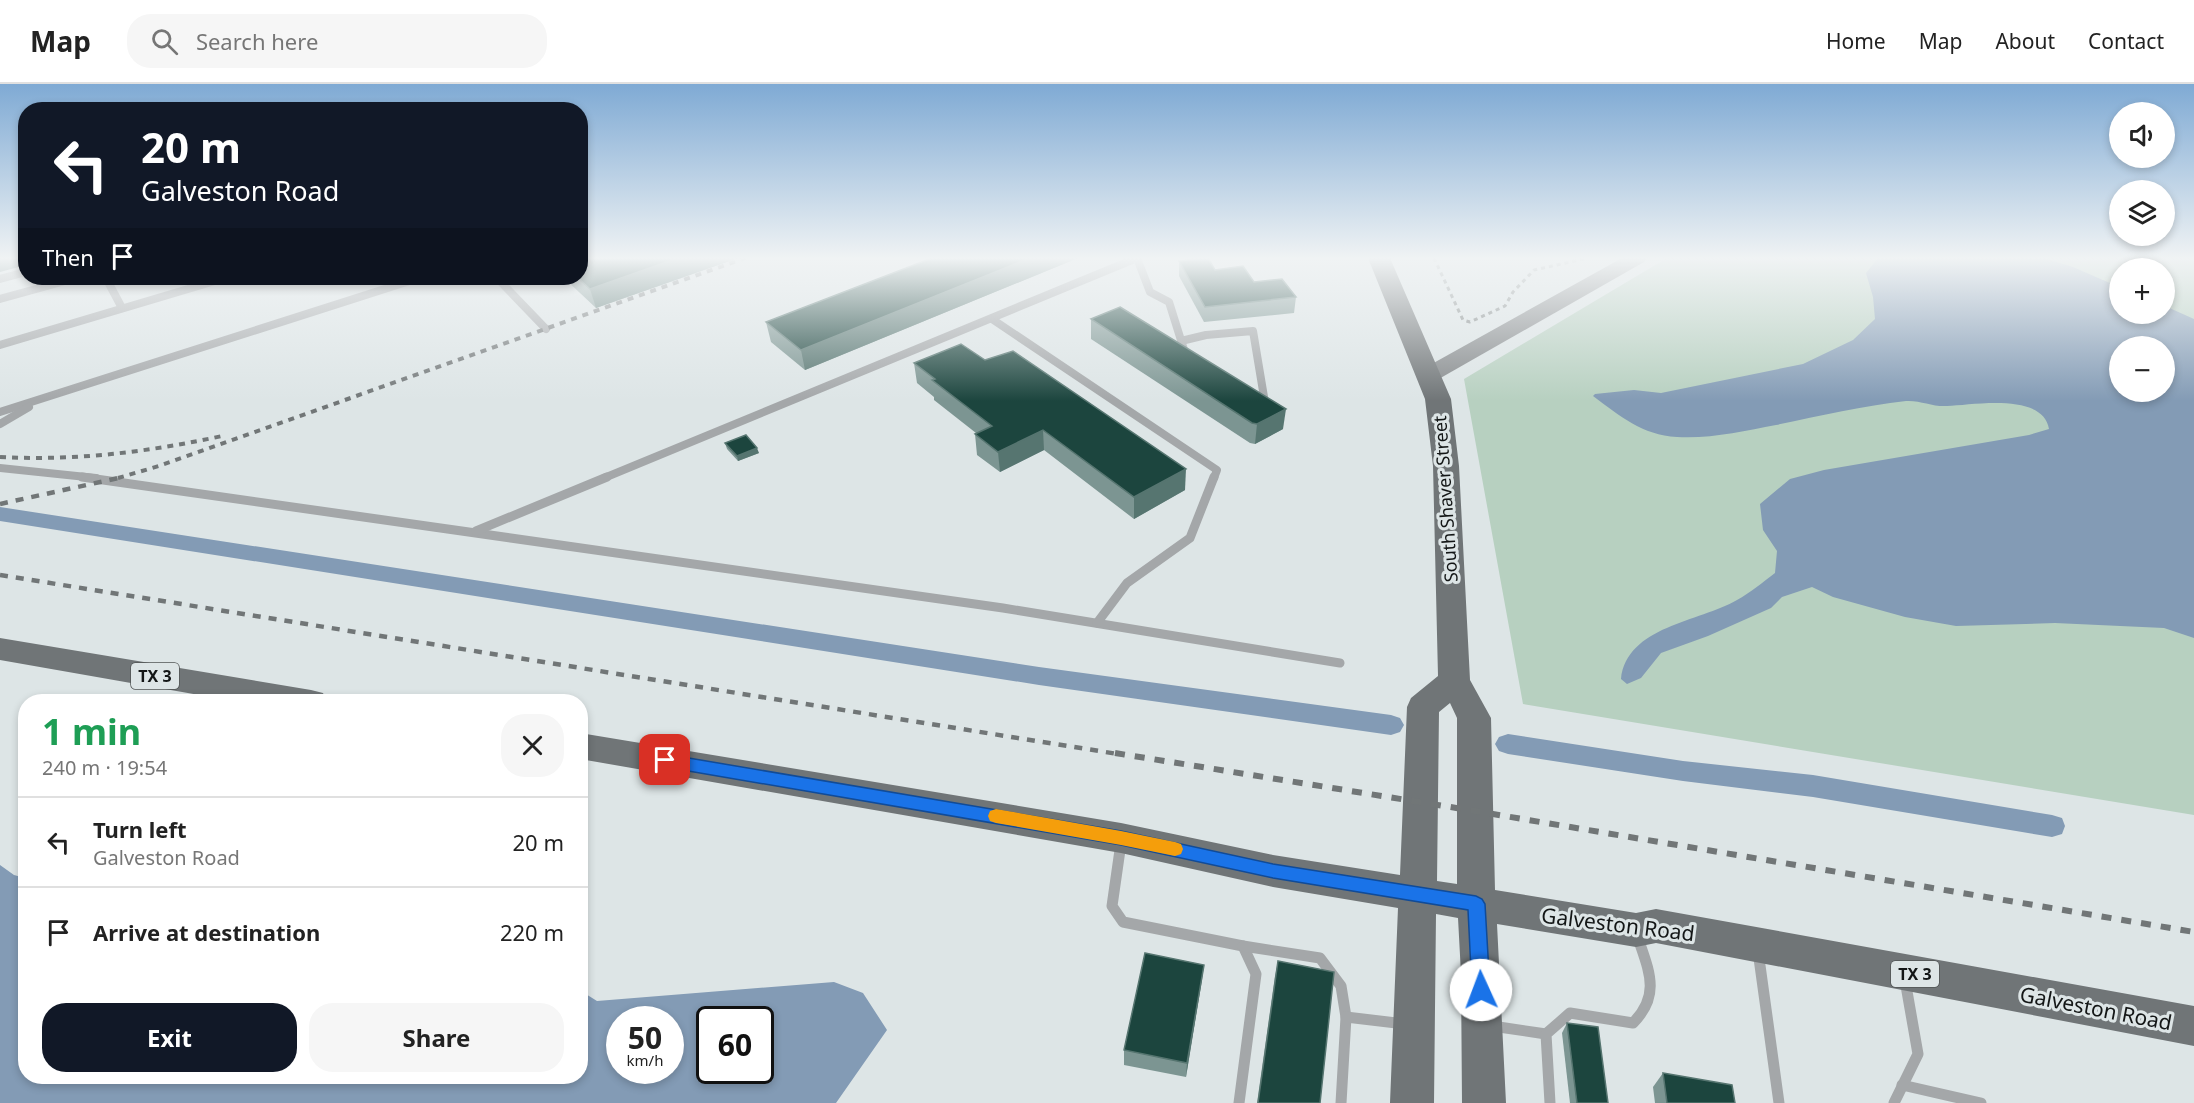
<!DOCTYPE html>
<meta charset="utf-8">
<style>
body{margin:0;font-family:"Noto Sans",sans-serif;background:#f6f6f6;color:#222;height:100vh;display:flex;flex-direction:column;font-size:22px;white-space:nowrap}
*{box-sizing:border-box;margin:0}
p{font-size:20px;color:#767676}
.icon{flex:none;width:33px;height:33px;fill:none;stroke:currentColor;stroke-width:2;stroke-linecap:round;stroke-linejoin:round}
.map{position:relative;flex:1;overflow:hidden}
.details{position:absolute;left:18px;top:610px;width:570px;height:390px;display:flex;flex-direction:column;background:#fff;border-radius:24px;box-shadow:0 3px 9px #0003}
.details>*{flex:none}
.guide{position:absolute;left:18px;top:18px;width:570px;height:183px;border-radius:24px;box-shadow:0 3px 9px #0003;background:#111827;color:#fff;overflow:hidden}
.fabs{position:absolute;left:2109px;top:18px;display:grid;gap:12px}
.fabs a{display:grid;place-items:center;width:66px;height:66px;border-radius:50%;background:#fff;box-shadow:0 3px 9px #0003;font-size:30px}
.speed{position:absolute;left:606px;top:922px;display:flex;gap:12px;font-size:30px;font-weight:700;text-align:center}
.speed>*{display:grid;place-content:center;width:78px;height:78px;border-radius:50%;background:#fff;box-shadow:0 3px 9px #0003;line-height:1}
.speed small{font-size:15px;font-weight:400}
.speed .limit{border:3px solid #111;border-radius:9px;background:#fff;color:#111}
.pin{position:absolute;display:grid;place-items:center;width:51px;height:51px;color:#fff;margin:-26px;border-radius:12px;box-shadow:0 3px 9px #0006}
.me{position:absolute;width:66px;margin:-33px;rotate:358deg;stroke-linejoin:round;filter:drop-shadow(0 0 4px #0008)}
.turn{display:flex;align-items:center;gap:21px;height:126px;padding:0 24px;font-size:27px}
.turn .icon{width:78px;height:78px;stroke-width:2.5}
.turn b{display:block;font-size:42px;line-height:51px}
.then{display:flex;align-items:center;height:57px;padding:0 24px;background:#0003;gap:12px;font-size:22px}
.round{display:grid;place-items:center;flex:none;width:63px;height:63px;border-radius:24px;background:#f6f6f6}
.overview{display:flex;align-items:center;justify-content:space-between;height:102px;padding:0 24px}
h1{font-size:36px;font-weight:700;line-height:45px;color:#1e9e55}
.action{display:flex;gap:12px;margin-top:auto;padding:12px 24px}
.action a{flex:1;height:69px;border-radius:24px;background:#111827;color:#fff;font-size:24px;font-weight:700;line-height:69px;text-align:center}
.action a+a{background:#f6f6f6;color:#222}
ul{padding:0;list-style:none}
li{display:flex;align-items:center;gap:18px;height:90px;padding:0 24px;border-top:2px solid #e0e0e0}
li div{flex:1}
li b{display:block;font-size:22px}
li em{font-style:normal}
header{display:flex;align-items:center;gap:36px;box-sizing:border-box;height:84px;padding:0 30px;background:#fff;border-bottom:2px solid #e0e0e0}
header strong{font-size:28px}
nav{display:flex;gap:33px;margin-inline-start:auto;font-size:21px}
.search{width:420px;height:54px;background:#f6f6f6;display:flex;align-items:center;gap:15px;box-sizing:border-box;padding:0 21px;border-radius:24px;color:#767676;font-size:22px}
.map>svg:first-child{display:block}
.green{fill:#b7d0c0;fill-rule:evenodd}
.water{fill:#839bb5;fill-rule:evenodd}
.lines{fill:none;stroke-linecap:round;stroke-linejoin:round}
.canal{fill:#839bb5;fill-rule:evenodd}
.path{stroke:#838989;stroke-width:3;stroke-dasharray:4 4;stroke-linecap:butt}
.service-far2{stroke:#a4a7a9;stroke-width:8}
.service-far1{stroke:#a4a7a9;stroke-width:9}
.service{stroke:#a4a7a9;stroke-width:11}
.secondary{fill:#868a8c;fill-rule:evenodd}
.primary{fill:#707577;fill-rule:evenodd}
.rail-far2{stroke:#717677;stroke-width:4;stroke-dasharray:6 6;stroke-linecap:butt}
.rail-far1{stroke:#717677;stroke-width:4.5;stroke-dasharray:8 8;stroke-linecap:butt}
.rail{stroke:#717677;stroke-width:6;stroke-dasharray:10 10;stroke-linecap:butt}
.wall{fill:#7c9592}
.shaded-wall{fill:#567570}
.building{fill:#1c453e;stroke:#567570;stroke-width:1.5}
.route{fill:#1a73e8;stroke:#114b97;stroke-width:1.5}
.slow{fill:#f59e0b}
.labels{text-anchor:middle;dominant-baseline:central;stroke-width:6;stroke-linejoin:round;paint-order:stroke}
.shield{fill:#dde5e6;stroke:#505454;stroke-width:1.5}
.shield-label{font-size:16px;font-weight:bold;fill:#131616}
.street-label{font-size:18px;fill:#131616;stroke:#dde5e6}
.near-street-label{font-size:21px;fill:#131616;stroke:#dde5e6}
</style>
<header>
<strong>Map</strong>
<div class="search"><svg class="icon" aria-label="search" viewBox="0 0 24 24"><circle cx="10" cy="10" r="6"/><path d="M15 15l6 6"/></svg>Search here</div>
<nav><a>Home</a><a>Map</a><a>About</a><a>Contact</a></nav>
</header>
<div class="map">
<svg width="2194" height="1019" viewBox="0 0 2194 1019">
<rect width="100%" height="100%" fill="#dde5e6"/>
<path class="green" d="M 1667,174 L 2194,174 L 2194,731 L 1523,620 L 1464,295 ZM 2120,184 L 2164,184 L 2164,230 L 2120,230 ZM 2120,262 L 2164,262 L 2164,308 L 2120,308 Z"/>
<g class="water">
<path d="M 1878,174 L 2043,174 L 2073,183 L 2119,203 L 2120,230 L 2164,230 L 2165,222 L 2194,235 L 2194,554 L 2164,544 L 2055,539 L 1956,542 L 1905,533 L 1833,513 L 1812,503 L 1782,513 L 1771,524 L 1708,552 L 1661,569 L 1641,594 L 1627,600 L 1621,595 C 1627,542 1699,538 1737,516 C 1750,509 1763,498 1775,489 L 1777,467 L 1763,446 L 1760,420 L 1790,395 L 1824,386 L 2029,351 L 2049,345 C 2043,308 1973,321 1947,322 C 1933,323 1920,316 1906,317 C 1863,322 1819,332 1776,341 C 1744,347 1710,355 1677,353 C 1642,351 1620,332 1593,312 L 1595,310 L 1634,306 L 1661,309 L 1803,280 L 1853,256 L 1875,235 L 1873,213 L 1866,189 ZM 2120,262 L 2164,262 L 2164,308 L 2120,308 Z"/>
<path d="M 0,781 L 14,791 L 25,794 L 26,993 L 580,993 L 581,907 L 597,917 L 834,898 L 863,909 L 887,946 L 836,1019 L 0,1019 ZM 620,936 L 670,936 L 670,987 L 620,987 ZM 710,936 L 760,936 L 760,987 L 710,987 Z"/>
</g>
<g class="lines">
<g class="canal">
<polygon points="0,423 1039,583 1391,631 1400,634 1404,641 1400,648 1391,651 1039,601 0,437"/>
<polygon points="1508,650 1683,677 1813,691 2052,731 2062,734 2065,742 2062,750 2052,753 1813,713 1683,697 1508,670 1499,667 1495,660 1499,653"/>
</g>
<polyline class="path" points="1434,174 1463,236 1470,238 1505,222 1513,208 1534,186 1588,174"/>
<g class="service-far2">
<polyline points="1137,174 1150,208 1169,218 1185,269 1188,271"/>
<polyline points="106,194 122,224"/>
<polyline points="497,194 546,245"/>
<polyline points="0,195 26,188"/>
<polyline points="0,215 76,194"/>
<polyline points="992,235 1217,386 1214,394"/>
<polyline points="1181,257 1206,251 1253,247 1265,319 1263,318"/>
<polyline points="0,261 225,194"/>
<polyline points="0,328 419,194"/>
<polyline points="0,340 29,323"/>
<polyline points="0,384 96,394"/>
<polyline points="604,394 1137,174"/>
</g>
<g class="service-far1">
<polyline points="82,393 1003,524 1340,579"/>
<polyline points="476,447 607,393"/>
<polyline points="1097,539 1127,499 1190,454 1214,393"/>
</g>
<g class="service">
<polyline points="1121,759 1112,822 1123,838 1243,862 1256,890 1239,1019"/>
<polyline points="1243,862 1320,874 1341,902 1346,933"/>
<polyline points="1758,867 1779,1019"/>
<polyline points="1492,942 1546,950"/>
<polyline points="1902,1001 1981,1019"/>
<polyline points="1341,1019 1346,933 1405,940"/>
<path d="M 1550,1019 L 1546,950 L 1570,929 L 1633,939 C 1662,910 1648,885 1637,851"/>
<polyline points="1894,1019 1918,970 1905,896"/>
</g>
<polygon class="secondary" points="1622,174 1646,174 1644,178 1437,296 1429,298 1421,296 1418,291 1421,286"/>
<g class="primary">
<path d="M 1368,174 L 1390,174 L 1451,315 L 1459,382 L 1470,596 L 1491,634 L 1495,806 L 1636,829 L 1656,825 L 2194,922 L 2194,962 L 1656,859 L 1636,863 L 1497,840 L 1506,1019 L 1462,1019 L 1461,890 L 1458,834 L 1436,830 L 1434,1019 L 1390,1019 L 1398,824 L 1273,803 L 1121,769 L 580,675 L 580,649 L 1121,739 L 1273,771 L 1400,791 L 1407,623 L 1411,614 L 1438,592 L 1433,382 L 1425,315 ZM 1450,619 L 1457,634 L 1457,800 L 1437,797 L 1439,628 Z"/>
<polygon points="0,554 311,606 323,609 327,618 239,618 0,576"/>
</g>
<g class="rail-far2">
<path d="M 0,373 C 76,377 148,368 222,352"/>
<polyline points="118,394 159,382 745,174"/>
</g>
<g class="rail-far1">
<polyline points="0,420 123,393"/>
<polyline points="0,491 1124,671"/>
</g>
<polyline class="rail" points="1115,669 1475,727 2194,848"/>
</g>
<g class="wall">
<polygon points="580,174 738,174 596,224 564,194 580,194"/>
<polygon points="932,174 1078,174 805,286 771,258 766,238"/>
<polygon points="1179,177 1215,186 1254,198 1296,213 1294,229 1204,238 1179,192"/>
<polygon points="1091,235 1283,345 1255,360 1250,359 1091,255"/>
<polygon points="985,276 1185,406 1134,435 1044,366 1000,388 977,371 975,350 976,349 934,316 934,313 917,299 914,279"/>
<polygon points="725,359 759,369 738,377 727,365"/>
<polygon points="1278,877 1320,1019 1257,1019 1275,892"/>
<polygon points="1204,881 1186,993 1124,981 1124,966"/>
<polygon points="1567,939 1608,1019 1570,1019 1562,949"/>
<polygon points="1663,989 1735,1019 1655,1019 1653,1003"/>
</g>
<g class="shaded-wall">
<polygon points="0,174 26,174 26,181 0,188"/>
<polygon points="678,174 738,174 596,224 590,205"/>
<polygon points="1030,174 1078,174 805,286 801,266"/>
<polygon points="1286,325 1283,345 1255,360 1257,340"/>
<polygon points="1043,346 1044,366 1000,388 998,368"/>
<polygon points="757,364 759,369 738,377 737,372"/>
<polygon points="1186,385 1185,406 1134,435 1134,413"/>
<polygon points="1204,881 1202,896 1186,993 1187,979"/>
</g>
<g class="building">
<polygon points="580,174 678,174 590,205 578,194 580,194"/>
<polygon points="932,174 1030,174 801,266 766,238"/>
<polygon points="1204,174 1208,174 1215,186 1243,182 1254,198 1282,195 1296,213 1205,223 1179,177"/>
<polygon points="1120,223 1286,325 1257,340 1252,339 1091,235"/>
<polygon points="961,260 985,276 1013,267 1186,385 1134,413 1043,346 998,368 975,350 992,342 932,296 935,295 914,279"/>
<polygon points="746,351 757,364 737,372 725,359"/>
<polygon points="1145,869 1204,881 1187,979 1124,966"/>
<polygon points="1278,877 1334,888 1320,1019 1258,1019"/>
<polygon points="1567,939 1598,943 1608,1019 1577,1019"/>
<polygon points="1663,989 1732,1001 1735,1019 1667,1019"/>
</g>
<linearGradient id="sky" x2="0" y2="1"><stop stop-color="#7faad4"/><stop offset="0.55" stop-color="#f0f3f4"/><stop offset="1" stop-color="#f0f3f4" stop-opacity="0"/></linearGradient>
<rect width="2194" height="317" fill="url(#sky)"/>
<polygon class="route" points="665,670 1121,747 1273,780 1476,812 1482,815 1485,820 1490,906 1488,912 1481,915 1475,912 1472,906 1468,826 1273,794 1121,761 665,683 660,681 657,676 660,672"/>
<polygon class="slow" points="996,725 1121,747 1175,758 1181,760 1183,765 1181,770 1175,772 1121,761 996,739 990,737 988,732 990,727"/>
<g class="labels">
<g class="shield">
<rect x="131" y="579" width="48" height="26" rx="4.5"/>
<rect x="1891" y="877" width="48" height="26" rx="4.5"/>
</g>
<g class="shield-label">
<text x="155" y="592">TX 3</text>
<text x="1915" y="890">TX 3</text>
</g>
<g class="street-label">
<text transform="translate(1445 415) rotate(-94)">South Shaver Street</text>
</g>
<g class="near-street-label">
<text transform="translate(1618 840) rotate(7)">Galveston Road</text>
<text transform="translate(2096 924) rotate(11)">Galveston Road</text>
</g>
</g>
</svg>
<div class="fabs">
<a><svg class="icon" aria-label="sound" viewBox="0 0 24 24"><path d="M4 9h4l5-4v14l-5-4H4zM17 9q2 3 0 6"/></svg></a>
<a><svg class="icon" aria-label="layers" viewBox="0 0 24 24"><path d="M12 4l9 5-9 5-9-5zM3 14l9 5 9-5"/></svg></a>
<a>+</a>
<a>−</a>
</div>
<div class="speed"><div>50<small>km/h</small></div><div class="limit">60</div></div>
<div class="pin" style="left:665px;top:676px;background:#d93025"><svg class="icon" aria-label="arrive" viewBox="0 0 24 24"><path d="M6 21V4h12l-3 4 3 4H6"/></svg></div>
<svg class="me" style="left:1481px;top:906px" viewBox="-20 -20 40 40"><circle r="19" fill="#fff"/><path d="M0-13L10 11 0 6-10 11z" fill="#1a73e8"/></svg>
<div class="guide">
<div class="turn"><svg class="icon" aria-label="left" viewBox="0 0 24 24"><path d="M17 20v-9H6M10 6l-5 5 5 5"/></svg><div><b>20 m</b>Galveston Road</div></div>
<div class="then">Then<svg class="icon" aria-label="arrive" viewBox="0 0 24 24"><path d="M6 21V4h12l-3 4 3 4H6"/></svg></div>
</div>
<section class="details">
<div class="overview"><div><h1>1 min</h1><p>240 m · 19:54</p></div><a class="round"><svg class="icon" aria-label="close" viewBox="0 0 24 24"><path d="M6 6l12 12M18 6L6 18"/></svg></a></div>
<ul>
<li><svg class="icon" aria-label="left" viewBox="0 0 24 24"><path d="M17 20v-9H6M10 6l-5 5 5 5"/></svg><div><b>Turn left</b><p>Galveston Road</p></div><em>20 m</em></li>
<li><svg class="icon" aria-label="arrive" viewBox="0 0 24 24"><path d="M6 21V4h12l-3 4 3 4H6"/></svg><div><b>Arrive at destination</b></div><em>220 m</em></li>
</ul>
<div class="action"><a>Exit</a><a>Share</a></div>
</section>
</div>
